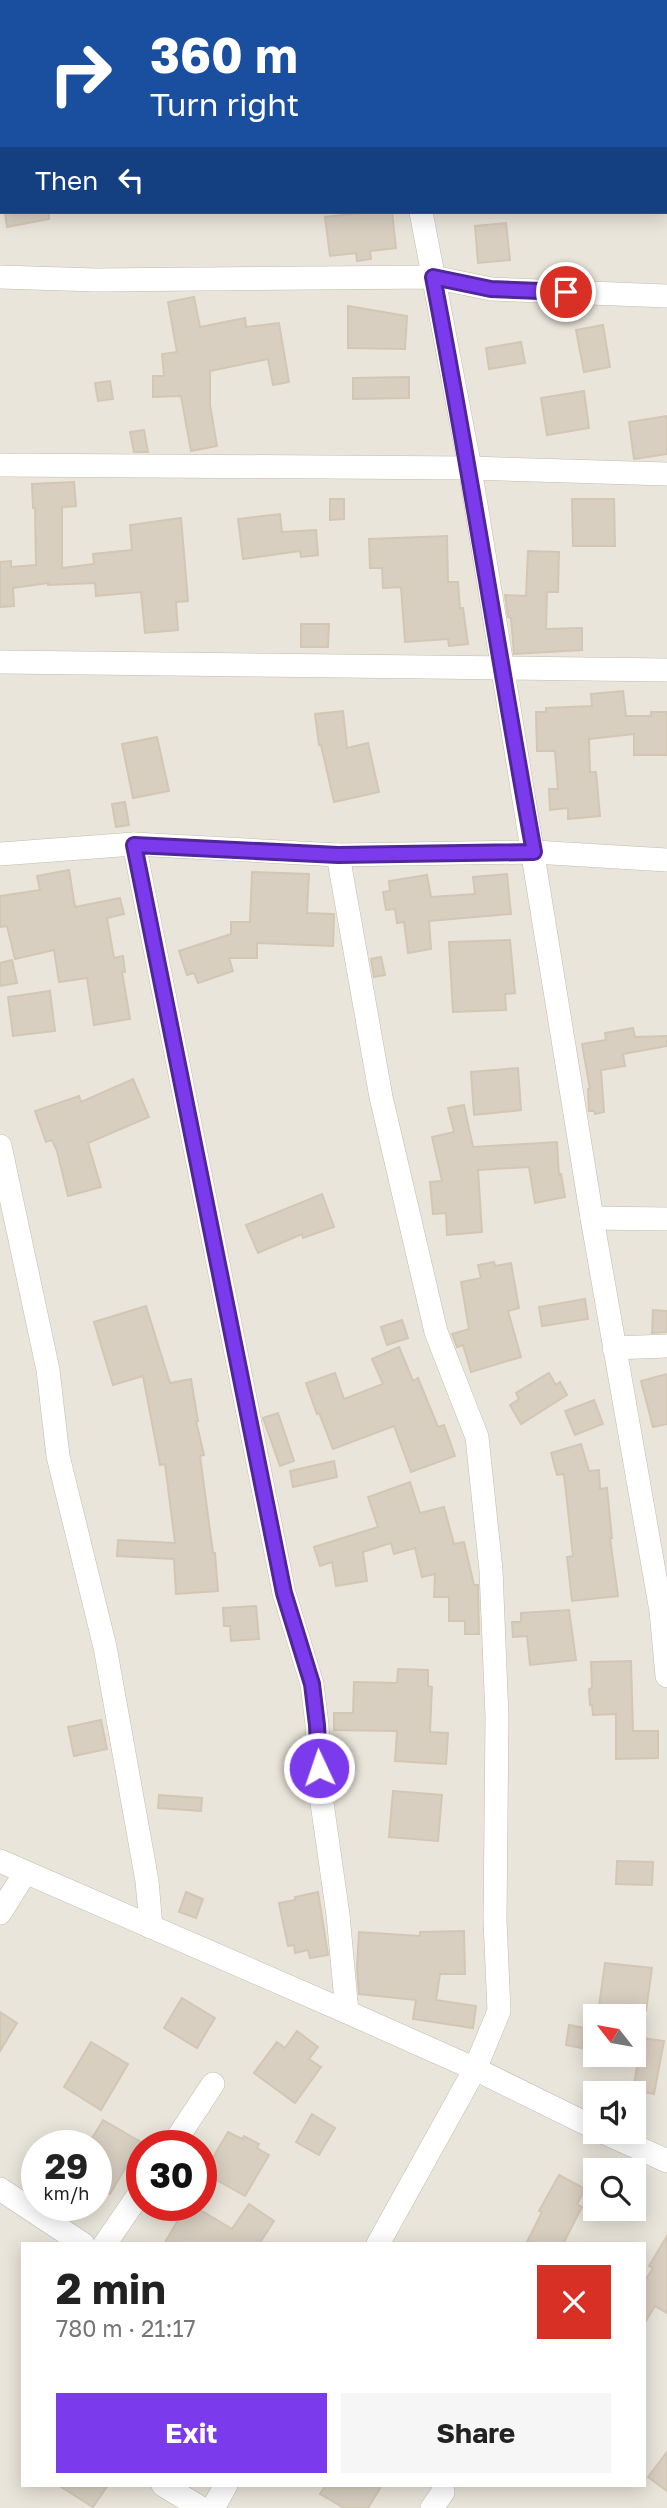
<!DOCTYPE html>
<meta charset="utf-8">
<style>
body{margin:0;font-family:"Golos Text",sans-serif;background:#f6f6f6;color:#222;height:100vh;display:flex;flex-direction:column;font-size:26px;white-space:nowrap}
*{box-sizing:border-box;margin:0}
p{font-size:23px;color:#767676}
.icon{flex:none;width:38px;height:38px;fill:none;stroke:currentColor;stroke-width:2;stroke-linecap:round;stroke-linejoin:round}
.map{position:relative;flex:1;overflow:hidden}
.details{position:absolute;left:21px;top:2242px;width:625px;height:245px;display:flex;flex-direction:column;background:#fff;border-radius:0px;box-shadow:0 4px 18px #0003}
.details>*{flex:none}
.hud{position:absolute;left:0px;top:0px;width:668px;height:214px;box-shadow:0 4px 18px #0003;background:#1a4fa0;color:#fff;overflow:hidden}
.needle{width:46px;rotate:301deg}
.controls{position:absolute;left:583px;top:2004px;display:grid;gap:14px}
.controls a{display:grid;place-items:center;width:63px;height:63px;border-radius:0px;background:#fff;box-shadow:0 4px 18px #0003;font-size:35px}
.speed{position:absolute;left:21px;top:2130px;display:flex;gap:14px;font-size:35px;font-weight:700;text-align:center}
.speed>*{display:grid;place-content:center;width:91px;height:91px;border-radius:50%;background:#fff;box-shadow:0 4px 18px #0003;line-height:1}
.speed small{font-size:18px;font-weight:400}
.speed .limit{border:10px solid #d22;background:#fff;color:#111}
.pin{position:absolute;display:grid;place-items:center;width:60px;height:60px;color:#fff;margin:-30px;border:4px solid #fff;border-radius:50%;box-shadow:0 2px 7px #0007}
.me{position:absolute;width:77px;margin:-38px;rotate:357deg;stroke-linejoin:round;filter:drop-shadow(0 0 5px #0008)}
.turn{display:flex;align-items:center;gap:24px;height:147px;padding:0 35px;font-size:32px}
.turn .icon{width:91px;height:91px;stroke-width:2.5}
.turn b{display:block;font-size:49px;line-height:60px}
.then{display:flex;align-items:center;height:66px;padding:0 35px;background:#0003;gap:14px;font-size:26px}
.round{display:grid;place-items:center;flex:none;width:74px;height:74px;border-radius:0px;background:#f6f6f6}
.head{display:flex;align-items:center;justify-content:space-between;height:119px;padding:0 35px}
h1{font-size:42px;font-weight:700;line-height:52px}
.button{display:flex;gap:14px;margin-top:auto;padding:14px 35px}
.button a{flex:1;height:80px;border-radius:0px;background:#7c3aed;color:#fff;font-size:28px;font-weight:700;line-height:80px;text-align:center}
.button a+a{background:#f6f6f6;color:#222}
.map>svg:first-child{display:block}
.residential{fill:#eae5da;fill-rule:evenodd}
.building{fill:#d8cfc1;stroke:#d3c7b4;stroke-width:2}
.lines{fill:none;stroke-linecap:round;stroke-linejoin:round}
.minor-casing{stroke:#c2bbae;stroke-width:24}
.minor{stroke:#fff;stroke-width:23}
.route-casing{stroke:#51269a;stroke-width:18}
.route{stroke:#7c3aed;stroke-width:12}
</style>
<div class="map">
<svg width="667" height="2508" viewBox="0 0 667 2508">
<rect width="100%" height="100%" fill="#f6f3ec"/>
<path class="residential" d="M 0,0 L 667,0 L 667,2508 L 0,2508 ZM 2,2 L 667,2 L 667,212 L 2,212 ZM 595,2016 L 634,2016 L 634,2054 L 595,2054 ZM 595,2093 L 634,2093 L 634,2132 L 595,2132 ZM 37,2146 L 96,2146 L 96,2205 L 37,2205 ZM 142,2146 L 201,2146 L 201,2205 L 142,2205 ZM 595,2170 L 634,2170 L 634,2208 L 595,2208 ZM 23,2244 L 644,2244 L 644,2485 L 23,2485 Z"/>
<g class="building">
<polygon points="5,212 49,212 49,219 7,227"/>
<polygon points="370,212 392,212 396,248 370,251 371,259 357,261 356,253 330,256 325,217"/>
<polygon points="506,223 510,260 478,263 475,226"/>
<polygon points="194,297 200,327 245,318 246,327 279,323 289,382 273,385 268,359 210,371 210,405 217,446 191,451 181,396 153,397 153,376 164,376 162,354 177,352 168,302"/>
<polygon points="348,306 407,316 405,349 348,348"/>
<polygon points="603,325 610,367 584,372 576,330"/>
<polygon points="521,342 525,363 489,369 486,348"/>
<polygon points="409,377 409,398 353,399 353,378"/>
<polygon points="110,381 113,399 98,401 95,383"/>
<polygon points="584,391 589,428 547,435 541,398"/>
<polygon points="667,416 667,454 634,459 629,422"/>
<polygon points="144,430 148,452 134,452 130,432"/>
<polygon points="74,482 76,506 62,507 62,568 94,564 93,554 132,550 130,525 181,518 188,601 176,602 178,630 145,633 141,592 96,596 95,583 48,585 48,583 13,588 14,606 0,607 0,562 11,561 11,567 36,565 35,508 33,508 32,484"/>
<polygon points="330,499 344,499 344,519 330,520"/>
<polygon points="572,499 614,499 615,546 573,546"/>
<polygon points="280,514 282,532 316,530 318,555 301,557 300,551 243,559 238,519"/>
<polygon points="447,536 448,582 458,582 460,608 463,608 468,644 449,646 448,639 405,642 401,587 383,588 382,568 370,568 369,539"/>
<polygon points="528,551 559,552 558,592 547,592 546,629 582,628 582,650 514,654 511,618 508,617 505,595 526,596"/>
<polygon points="301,624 329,624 328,647 301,647"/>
<polygon points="623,691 626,716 651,716 651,712 667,712 667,755 634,755 634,734 589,739 590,772 596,772 600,816 568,819 568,808 550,810 549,789 558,789 555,751 537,751 536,712 546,712 546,708 592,706 591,694"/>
<polygon points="343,711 347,748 368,743 379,792 334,802 321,745 319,745 315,714"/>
<polygon points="157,737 169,791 133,798 122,744"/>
<polygon points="125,802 129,825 116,827 112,804"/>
<polygon points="69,870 75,907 120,898 124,914 107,918 114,958 123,956 125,972 122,972 130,1019 94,1025 87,978 59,982 54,950 15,959 7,926 0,927 0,896 40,890 37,876"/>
<polygon points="252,872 309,874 307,913 334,914 333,946 257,943 257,958 229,958 233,971 198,983 194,973 187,975 179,951 231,934 231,922 250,922"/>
<polygon points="507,874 511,914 429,921 431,949 408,953 404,922 397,923 395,909 386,910 383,892 390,891 389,881 427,875 431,897 475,894 473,877"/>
<polygon points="510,940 515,993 505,994 506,1010 453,1012 449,942"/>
<polygon points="381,957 385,975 374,977 371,959"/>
<polygon points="12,960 17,983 0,986 0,963"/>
<polygon points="50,991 55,1031 13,1036 8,997"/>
<polygon points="633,1028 635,1037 667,1036 667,1046 623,1054 625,1066 601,1070 604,1112 595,1114 594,1111 589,1111 588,1089 590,1089 582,1044 606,1040 605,1033"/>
<polygon points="518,1068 521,1110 474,1115 471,1072"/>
<polygon points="133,1079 149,1117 88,1143 101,1187 68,1196 57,1151 52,1140 46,1142 35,1111 79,1096 81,1102"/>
<polygon points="464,1105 473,1147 557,1142 559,1175 561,1174 565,1197 535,1203 529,1167 478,1170 482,1232 447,1235 446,1213 433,1214 430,1182 442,1181 432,1137 454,1132 448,1108"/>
<polygon points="322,1194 334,1227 303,1238 302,1234 258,1253 246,1225"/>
<polygon points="494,1262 495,1266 511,1263 519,1308 508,1311 521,1357 471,1372 463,1345 457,1347 452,1334 469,1329 461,1282 481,1278 478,1265"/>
<polygon points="585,1299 588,1319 542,1326 539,1307"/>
<polygon points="146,1306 170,1383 191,1379 198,1421 196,1421 204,1455 200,1456 213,1553 215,1553 218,1591 176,1594 174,1559 117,1556 118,1540 175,1543 165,1464 160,1465 143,1376 113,1385 94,1322"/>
<polygon points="653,1310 667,1311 667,1332 652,1333"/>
<polygon points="402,1320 408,1338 387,1345 381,1327"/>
<polygon points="399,1347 413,1381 418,1378 438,1427 444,1425 455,1456 411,1472 394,1426 333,1449 319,1413 317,1414 306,1383 335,1373 344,1399 383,1384 372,1359"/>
<polygon points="549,1373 556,1385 560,1382 567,1395 521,1424 510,1405 519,1399 516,1393"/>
<polygon points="667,1374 667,1424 653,1427 641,1381"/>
<polygon points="594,1400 603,1424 575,1435 565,1411"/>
<polygon points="278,1413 294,1461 280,1466 263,1418"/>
<polygon points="581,1444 589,1471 599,1470 600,1489 607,1488 612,1538 610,1538 618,1596 572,1601 567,1557 573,1556 564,1474 557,1475 551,1453"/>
<polygon points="334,1461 337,1477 293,1487 290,1471"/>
<polygon points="410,1482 420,1513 444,1507 454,1544 464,1542 474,1585 478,1585 479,1634 465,1634 465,1621 449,1621 449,1597 434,1597 435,1574 422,1577 415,1548 394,1554 391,1543 363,1552 367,1581 336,1586 332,1562 320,1566 314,1547 378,1527 368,1497"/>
<polygon points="256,1606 259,1639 231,1641 230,1626 224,1626 223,1608"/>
<polygon points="569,1610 576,1660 530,1665 527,1636 513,1637 512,1622 521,1622 521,1613"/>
<polygon points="631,1661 633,1731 658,1731 658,1758 616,1759 616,1714 593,1715 592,1705 590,1705 589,1689 592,1688 591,1662"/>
<polygon points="398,1669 428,1670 428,1686 432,1687 430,1732 448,1733 446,1764 395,1761 397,1731 334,1730 334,1713 353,1713 354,1682 397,1683"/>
<polygon points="101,1720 107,1749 74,1756 68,1727"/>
<polygon points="393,1791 442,1795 438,1841 389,1837"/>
<polygon points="159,1795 202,1798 201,1811 158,1808"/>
<polygon points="617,1861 653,1862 652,1885 616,1884"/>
<polygon points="186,1892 203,1899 196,1918 179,1912"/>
<polygon points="318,1892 328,1955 310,1958 308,1950 295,1953 294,1945 288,1946 279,1903 295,1900 295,1897"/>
<polygon points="464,1931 465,1974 440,1974 436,2000 476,2006 473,2028 413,2019 416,2000 359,1994 357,1968 359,1932 420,1936 420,1932"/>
<polygon points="605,1963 652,1968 646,2011 599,2006"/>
<polygon points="182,1998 215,2018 197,2048 164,2028"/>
<polygon points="0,2012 17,2023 0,2051"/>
<polygon points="569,2025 585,2028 582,2048 566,2045"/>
<polygon points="297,2031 318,2047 309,2059 321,2067 295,2103 254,2073 277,2042 285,2048"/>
<polygon points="642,2038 664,2041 654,2094 633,2090"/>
<polygon points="91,2042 128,2064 101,2110 64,2087"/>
<polygon points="312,2114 335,2128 319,2155 296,2142"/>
<polygon points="103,2120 141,2142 110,2194 96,2186 96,2143 91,2140"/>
<polygon points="228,2132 242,2139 244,2136 259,2144 257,2148 269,2155 245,2196 204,2173"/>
<polygon points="559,2175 585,2189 577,2204 582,2207 563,2244 526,2244 542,2212 539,2211"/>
<polygon points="249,2204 274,2221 259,2244 164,2244 187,2205 192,2205 232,2229"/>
<polygon points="667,2236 667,2313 655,2306 644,2324 644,2282 653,2268 649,2266"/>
<polygon points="667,2452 667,2491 648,2477"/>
<polygon points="58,2485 108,2485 93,2507"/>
<polygon points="326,2485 382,2485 368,2508 344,2508 320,2494"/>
</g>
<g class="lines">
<defs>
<g id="minor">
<polyline points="392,0 392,2"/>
<polyline points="0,78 2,78"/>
<polyline points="421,212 470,468 592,1218 661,1611 667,1676"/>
<polyline points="0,277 96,280 433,277 491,289 667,296"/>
<polyline points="0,465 470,468 667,474"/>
<polyline points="0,662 667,670"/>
<polyline points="134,844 284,1593 312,1684 317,1725 320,1789 338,1915 347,2012"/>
<polyline points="0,854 134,844 338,855 534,852 667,860"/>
<polyline points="338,855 381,1097 436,1332 477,1437 491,1570 497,1717 495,1920 499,2011 475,2069 378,2244"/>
<polyline points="0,1146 48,1370 58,1456 105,1647 147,1881 151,1927"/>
<polyline points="592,1218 667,1219"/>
<polyline points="614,1348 667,1346"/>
<polyline points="0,1861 347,2012 475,2069 595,2128"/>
<polyline points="0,1913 25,1873"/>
<polyline points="603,2132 667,2161"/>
<polyline points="172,2146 213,2084"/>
<polyline points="0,2189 83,2244"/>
<polyline points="105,2244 142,2190"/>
<polyline points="163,2485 201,2508"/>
<polyline points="213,2508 226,2485"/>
<polyline points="432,2508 443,2492"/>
</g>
</defs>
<use href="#minor" class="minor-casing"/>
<use href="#minor" class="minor"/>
</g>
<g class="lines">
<defs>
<path id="route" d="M 319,1768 L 317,1725 L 312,1684 L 284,1593 L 134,845 L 338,855 L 534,852 C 499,660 470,468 433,277 L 491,289 L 566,292"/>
</defs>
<use href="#route" class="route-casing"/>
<use href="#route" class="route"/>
</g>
</svg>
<div class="controls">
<a><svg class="needle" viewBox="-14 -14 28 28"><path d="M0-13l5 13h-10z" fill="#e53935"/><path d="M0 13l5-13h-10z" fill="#767676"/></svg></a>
<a><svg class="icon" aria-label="sound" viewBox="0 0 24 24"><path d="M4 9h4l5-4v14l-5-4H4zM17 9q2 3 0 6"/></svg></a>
<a><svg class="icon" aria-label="search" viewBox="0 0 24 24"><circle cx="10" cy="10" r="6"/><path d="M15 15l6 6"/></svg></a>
</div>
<div class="speed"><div>29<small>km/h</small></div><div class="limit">30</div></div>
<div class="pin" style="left:566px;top:292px;background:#d93025"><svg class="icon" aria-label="arrive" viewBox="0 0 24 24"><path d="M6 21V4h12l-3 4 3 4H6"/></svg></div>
<svg class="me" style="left:319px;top:1768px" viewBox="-20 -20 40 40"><circle r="17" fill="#7c3aed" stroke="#fff" stroke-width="3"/><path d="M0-11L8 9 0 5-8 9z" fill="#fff"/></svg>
<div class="hud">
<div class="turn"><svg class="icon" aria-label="right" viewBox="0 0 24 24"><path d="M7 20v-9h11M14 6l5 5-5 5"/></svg><div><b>360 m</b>Turn right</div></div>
<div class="then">Then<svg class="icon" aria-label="left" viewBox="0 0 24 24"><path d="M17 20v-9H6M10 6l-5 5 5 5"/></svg></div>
</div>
<section class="details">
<div class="head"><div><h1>2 min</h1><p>780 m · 21:17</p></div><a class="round" style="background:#d93025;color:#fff"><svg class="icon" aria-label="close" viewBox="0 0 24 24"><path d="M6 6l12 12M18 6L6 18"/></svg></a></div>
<div class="button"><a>Exit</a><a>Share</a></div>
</section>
</div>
